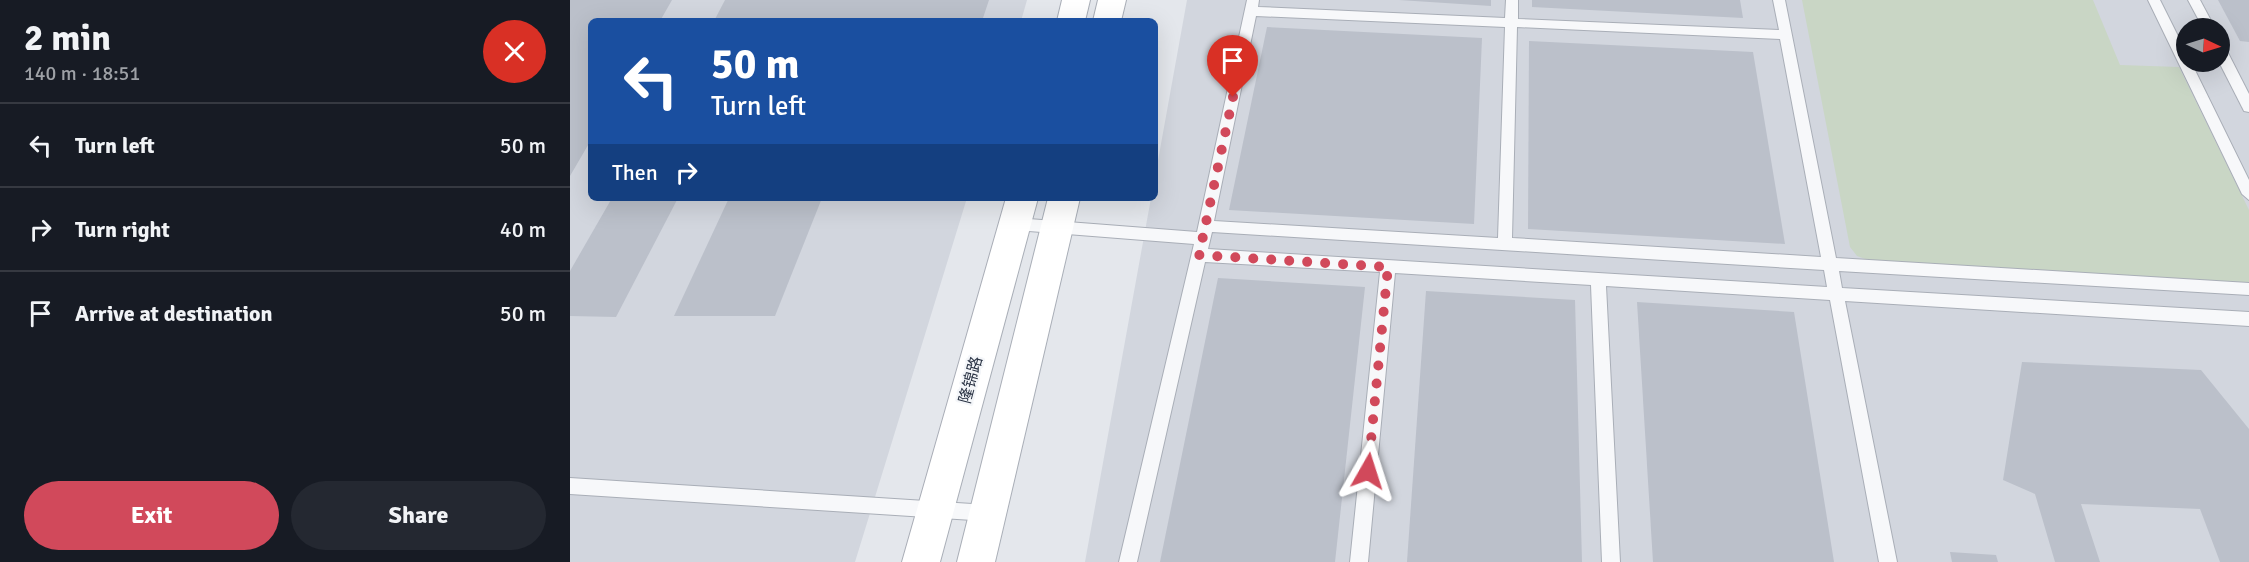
<!DOCTYPE html>
<meta charset="utf-8">
<style>
body{margin:0;font-family:Signika,"Noto Sans SC",sans-serif;background:#242831;color:#f1f3f6;height:100vh;display:flex;flex-direction:column;font-size:22px;white-space:nowrap}
*{box-sizing:border-box;margin:0}
p{font-size:20px;color:#9ea1a6}
.icon{flex:none;width:33px;height:33px;fill:none;stroke:currentColor;stroke-width:2;stroke-linecap:round;stroke-linejoin:round}
.map{position:relative;flex:1;overflow:hidden}
.panel{display:flex;flex-direction:column;background:#171b24;width:570px}
.panel>*{flex:none}
.banner{position:absolute;left:18px;top:18px;width:570px;height:183px;border-radius:9px;box-shadow:0 6px 24px #0002;background:#1a4fa0;color:#fff;overflow:hidden}
.needle{width:39px;rotate:94deg}
.controls{position:absolute;left:1606px;top:18px;display:grid;gap:12px}
.controls a{display:grid;place-items:center;width:54px;height:54px;border-radius:50%;background:#171b24;box-shadow:0 6px 24px #0002;font-size:30px}
.pin{position:absolute;display:grid;place-items:center;width:51px;height:51px;color:#fff;margin:-62px -26px;border-radius:50% 50% 50% 0;rotate:-45deg;box-shadow:0 0 6px #0007}
.pin .icon{rotate:45deg}
.me{position:absolute;width:66px;margin:-33px;rotate:6deg;stroke-linejoin:round;filter:drop-shadow(0 0 4px #0008)}
.turn{display:flex;align-items:center;gap:21px;height:126px;padding:0 24px;font-size:27px}
.turn .icon{width:78px;height:78px;stroke-width:2.5}
.turn b{display:block;font-size:42px;line-height:51px}
.then{display:flex;align-items:center;height:57px;padding:0 24px;background:#0003;gap:12px;font-size:22px}
.round{display:grid;place-items:center;flex:none;width:63px;height:63px;border-radius:32px;background:#242831}
.summary{display:flex;align-items:center;justify-content:space-between;height:102px;padding:0 24px}
h1{font-size:36px;font-weight:800;line-height:45px}
.cta{display:flex;gap:12px;margin-top:auto;padding:12px 24px}
.cta a{flex:1;height:69px;border-radius:36px;background:#d1495b;color:#fff;font-size:24px;font-weight:800;line-height:69px;text-align:center}
.cta a+a{background:#242831;color:#f1f3f6}
ul{padding:0;list-style:none}
li{display:flex;align-items:center;gap:18px;height:84px;padding:0 24px;border-top:2px solid #363941}
li div{flex:1}
li b{display:block;font-size:22px}
li em{font-style:normal}
main{display:flex;flex:1;min-height:0}
.map>svg:first-child{display:block}
.built{fill:#d2d6de;fill-rule:evenodd}
.green{fill:#c9d6c5}
.building{fill:#bbc0ca}
.lines{fill:none;stroke-linecap:round;stroke-linejoin:round}
.lane-casing{stroke:#a9aeb7;stroke-width:2}
.secondary-casing{stroke:#a9aeb7;stroke-width:2}
.lane{fill:#f7f8fa;fill-rule:evenodd}
.secondary{fill:#fff;fill-rule:evenodd}
.route{stroke:#d1495b;stroke-width:10;stroke-dasharray:0 18}
.labels{text-anchor:middle;dominant-baseline:central;stroke-width:4.5;stroke-linejoin:round;paint-order:stroke}
.street-label{font-size:16px;fill:#2b3445;stroke:#f4f6f9}
</style>
<main>
<section class="panel">
<div class="summary"><div><h1>2 min</h1><p>140 m · 18:51</p></div><a class="round" style="background:#d93025;color:#fff"><svg class="icon" aria-label="close" viewBox="0 0 24 24"><path d="M6 6l12 12M18 6L6 18"/></svg></a></div>
<ul>
<li><svg class="icon" aria-label="left" viewBox="0 0 24 24"><path d="M17 20v-9H6M10 6l-5 5 5 5"/></svg><div><b>Turn left</b></div><em>50 m</em></li>
<li><svg class="icon" aria-label="right" viewBox="0 0 24 24"><path d="M7 20v-9h11M14 6l5 5-5 5"/></svg><div><b>Turn right</b></div><em>40 m</em></li>
<li><svg class="icon" aria-label="arrive" viewBox="0 0 24 24"><path d="M6 21V4h12l-3 4 3 4H6"/></svg><div><b>Arrive at destination</b></div><em>50 m</em></li>
</ul>
<div class="cta"><a>Exit</a><a>Share</a></div>
</section>
<div class="map">
<svg width="1679" height="562" viewBox="0 0 1679 562">
<rect width="100%" height="100%" fill="#e4e7ec"/>
<g class="built">
<polygon points="0,0 457,0 451,21 21,21 21,198 397,198 285,562 0,562"/>
<path d="M 617,0 L 1679,0 L 1679,562 L 515,562 L 581,198 L 585,198 L 585,177 ZM 1617,28 L 1650,28 L 1650,62 L 1617,62 Z"/>
</g>
<polygon class="green" points="1232,0 1523,0 1550,65 1609,67 1679,210 1679,286 1301,261 1287,256 1280,247"/>
<g class="building">
<polygon points="0,0 102,0 90,21 21,21 21,140 0,176"/>
<polygon points="155,0 419,0 412,21 144,21"/>
<polygon points="829,0 921,0 921,6"/>
<polygon points="962,0 1170,0 1173,18 962,7"/>
<polygon points="1648,0 1679,0 1679,42 1670,41"/>
<polygon points="697,27 912,38 904,224 659,210"/>
<polygon points="959,41 1183,52 1215,244 958,229"/>
<polygon points="42,198 108,198 46,317 0,316 0,271"/>
<polygon points="159,198 252,198 205,316 104,316"/>
<polygon points="648,278 795,287 765,562 590,562"/>
<polygon points="856,291 1005,300 1012,562 837,562"/>
<polygon points="1067,302 1224,312 1264,562 1083,562"/>
<polygon points="1452,362 1631,370 1679,429 1679,562 1650,562 1630,509 1511,504 1530,562 1485,562 1465,494 1433,480"/>
<polygon points="1380,552 1426,555 1428,562 1382,562"/>
</g>
<g class="lines">
<defs>
<g id="lane">
<path d="M 677,0 L 689,0 L 688,7 L 935,18 L 936,0 L 948,0 L 948,19 L 1209,30 L 1203,0 L 1215,0 L 1266,258 L 1679,283 L 1679,295 L 1269,271 L 1272,288 L 1679,312 L 1679,326 L 1275,301 L 1327,562 L 1309,562 L 1260,300 L 1036,286 L 1050,562 L 1032,562 L 1021,285 L 825,273 L 798,562 L 780,562 L 810,272 L 635,262 L 567,562 L 549,562 L 624,244 L 445,230 L 440,228 L 438,224 L 440,220 L 445,218 L 627,232 ZM 686,16 L 935,27 L 928,238 L 644,221 ZM 947,27 L 1210,39 L 1251,257 L 942,238 ZM 642,232 L 1254,270 L 1257,287 L 638,249 Z"/>
<polygon points="1578,0 1590,0 1617,54 1617,62 1621,62 1679,180 1679,200 1672,194"/>
<polygon points="1618,0 1630,0 1645,28 1633,28"/>
<polygon points="1650,45 1655,47 1679,94 1679,112 1674,111 1649,62"/>
<polygon points="0,478 418,505 424,507 427,513 424,519 418,521 0,494"/>
</g>
<g id="secondary">
<polygon points="492,0 520,0 515,21 487,21"/>
<polygon points="528,0 556,0 551,21 523,21"/>
<polygon points="436,198 468,198 370,562 332,562"/>
<polygon points="478,198 510,198 425,562 387,562"/>
</g>
</defs>
<use href="#lane" class="lane-casing"/>
<use href="#secondary" class="secondary-casing"/>
<use href="#lane" class="lane"/>
<use href="#secondary" class="secondary"/>
</g>
<g class="lines">
<polyline class="route" points="663,97 629,255 818,267 798,471"/>
</g>
<g class="labels">
<g class="street-label">
<text transform="translate(401 380) rotate(-75)">隆锦路</text>
</g>
</g>
</svg>
<div class="controls">
<a><svg class="needle" viewBox="-14 -14 28 28"><path d="M0-13l5 13h-10z" fill="#e53935"/><path d="M0 13l5-13h-10z" fill="#9ea1a6"/></svg></a>
</div>
<div class="pin" style="left:663px;top:97px;background:#d93025"><svg class="icon" aria-label="arrive" viewBox="0 0 24 24"><path d="M6 21V4h12l-3 4 3 4H6"/></svg></div>
<svg class="me" style="left:798px;top:471px" viewBox="-20 -20 40 40"><path d="M0-17L14 15 0 8-14 15z" fill="#d1495b" stroke="#fff" stroke-width="4"/></svg>
<div class="banner">
<div class="turn"><svg class="icon" aria-label="left" viewBox="0 0 24 24"><path d="M17 20v-9H6M10 6l-5 5 5 5"/></svg><div><b>50 m</b>Turn left</div></div>
<div class="then">Then<svg class="icon" aria-label="right" viewBox="0 0 24 24"><path d="M7 20v-9h11M14 6l5 5-5 5"/></svg></div>
</div>
</div>
</main>
